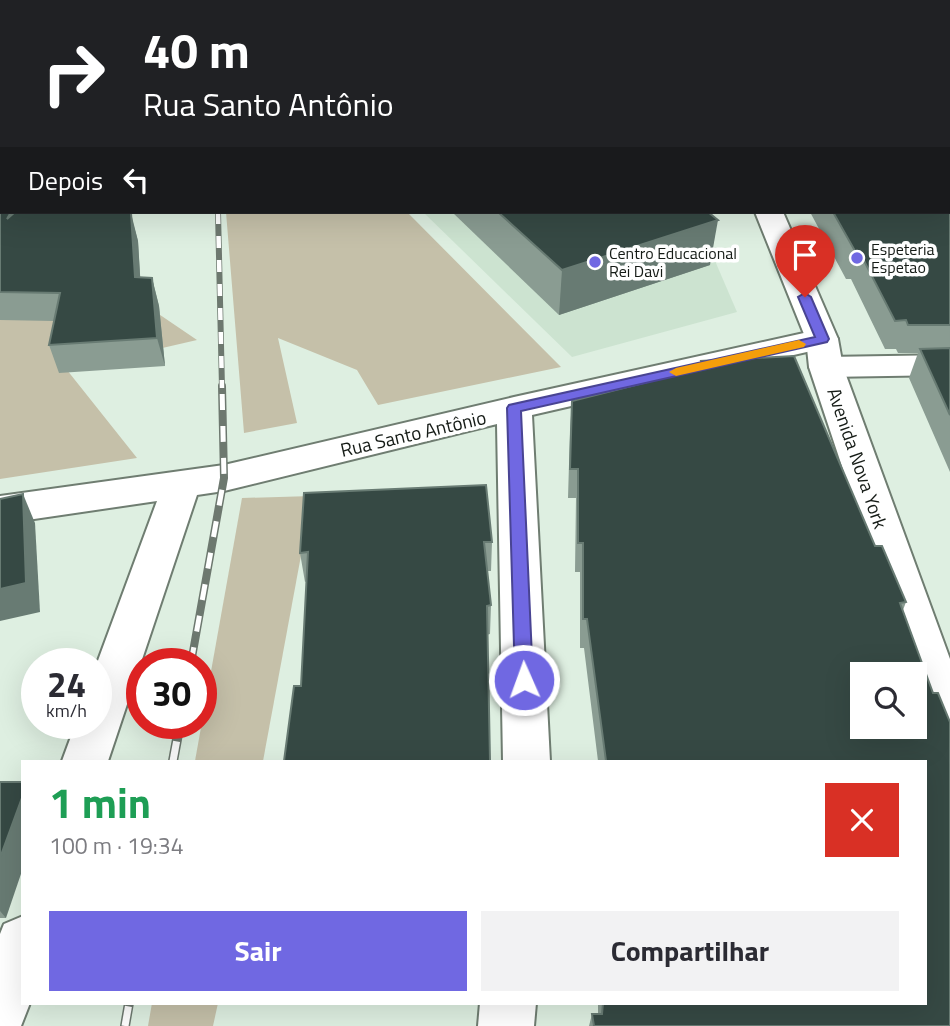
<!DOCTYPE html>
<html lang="pt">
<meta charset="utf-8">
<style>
body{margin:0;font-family:"Titillium Web",sans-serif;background:#f2f2f3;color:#2b2b33;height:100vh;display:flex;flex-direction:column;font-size:26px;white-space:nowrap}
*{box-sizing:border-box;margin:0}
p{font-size:23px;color:#7c7c81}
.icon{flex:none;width:38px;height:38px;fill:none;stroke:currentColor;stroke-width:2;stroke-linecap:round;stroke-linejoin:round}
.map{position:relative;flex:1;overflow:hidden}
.side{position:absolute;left:21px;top:760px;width:906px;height:245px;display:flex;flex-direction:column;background:#fff;border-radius:0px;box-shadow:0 7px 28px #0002}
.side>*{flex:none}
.banner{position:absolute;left:0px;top:0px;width:950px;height:214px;box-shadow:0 7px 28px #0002;background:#202124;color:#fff;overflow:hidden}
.controls{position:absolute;left:850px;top:662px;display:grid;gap:14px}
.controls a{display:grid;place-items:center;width:77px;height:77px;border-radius:0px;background:#fff;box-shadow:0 7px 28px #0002;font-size:35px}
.speed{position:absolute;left:21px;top:648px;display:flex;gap:14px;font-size:35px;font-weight:700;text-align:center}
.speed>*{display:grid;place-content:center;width:91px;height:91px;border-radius:50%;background:#fff;box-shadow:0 7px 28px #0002;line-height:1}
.speed small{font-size:18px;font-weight:400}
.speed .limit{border:10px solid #d22;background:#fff;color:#111}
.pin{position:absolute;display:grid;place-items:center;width:60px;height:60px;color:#fff;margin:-72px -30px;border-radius:50% 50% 50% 0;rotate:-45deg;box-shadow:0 0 7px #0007}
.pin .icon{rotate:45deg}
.me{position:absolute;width:77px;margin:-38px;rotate:358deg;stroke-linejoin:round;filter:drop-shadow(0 0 5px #0008)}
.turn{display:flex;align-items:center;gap:24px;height:147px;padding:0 28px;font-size:32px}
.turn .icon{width:91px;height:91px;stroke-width:2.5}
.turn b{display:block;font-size:49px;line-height:60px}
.then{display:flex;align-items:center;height:66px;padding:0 28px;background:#0003;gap:14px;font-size:26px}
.round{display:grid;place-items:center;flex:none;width:74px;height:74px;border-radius:0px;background:#f2f2f3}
.headline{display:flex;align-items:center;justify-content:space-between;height:119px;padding:0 28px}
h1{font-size:42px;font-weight:700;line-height:52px;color:#1e9e55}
.cta{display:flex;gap:14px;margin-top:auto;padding:14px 28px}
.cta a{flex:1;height:80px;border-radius:0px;background:#7068e2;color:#fff;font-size:28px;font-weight:700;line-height:80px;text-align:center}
.cta a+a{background:#f2f2f3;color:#2b2b33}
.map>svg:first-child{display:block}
.built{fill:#cce3d0}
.green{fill:#c5c0a9}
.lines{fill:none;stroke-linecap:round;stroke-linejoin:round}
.minor-casing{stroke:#6f7d71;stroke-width:4}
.major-casing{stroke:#6f7d71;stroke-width:4}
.minor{fill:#fff;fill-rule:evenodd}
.major{fill:#fff;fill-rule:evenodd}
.rail-far3-casing{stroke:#6d786f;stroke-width:5}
.rail-far2-casing{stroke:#6d786f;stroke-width:6}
.rail-far1-casing{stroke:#6d786f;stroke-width:8}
.rail-casing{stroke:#6d786f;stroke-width:10}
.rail-far3{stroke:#fff;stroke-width:3.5;stroke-dasharray:10;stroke-linecap:butt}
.rail-far2{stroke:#fff;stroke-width:4.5;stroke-dasharray:12;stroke-linecap:butt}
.rail-far1{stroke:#fff;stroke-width:5;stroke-dasharray:16;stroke-linecap:butt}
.rail{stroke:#fff;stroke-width:7;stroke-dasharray:20;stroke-linecap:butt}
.wall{fill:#8a9c92;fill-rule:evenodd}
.shaded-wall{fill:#687b73}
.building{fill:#364944;stroke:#687b73;stroke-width:2;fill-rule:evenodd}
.route{fill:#7068e2;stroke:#494493;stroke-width:2}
.slow{fill:#f59e0b}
.poi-dot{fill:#7068e2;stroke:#fff;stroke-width:2.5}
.labels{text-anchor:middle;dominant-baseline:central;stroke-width:7;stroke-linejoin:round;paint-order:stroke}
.far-poi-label{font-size:16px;fill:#151b16;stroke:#fff;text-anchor:start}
.street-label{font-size:19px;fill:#151b16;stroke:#fff}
</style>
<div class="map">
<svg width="950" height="1026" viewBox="0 0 950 1026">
<rect width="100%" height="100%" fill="#deefe1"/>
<polygon class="built" points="423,212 694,212 737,312 572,357"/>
<g class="green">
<polygon points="380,0 792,0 376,2"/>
<polygon points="226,212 407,212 561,367 378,405 357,370 278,338 297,423 244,433"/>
<polygon points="0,278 141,302 197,340 67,370 137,458 0,479"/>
<polygon points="312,496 263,761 195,761 242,498"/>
<polygon points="152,1003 218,1003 213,1026 148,1026"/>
</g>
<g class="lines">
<defs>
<g id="minor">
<polygon points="822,329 833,332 838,339 833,346 532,415 550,761 503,761 497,424 224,491 197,495 108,761 62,761 76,723 96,723 96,666 157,501 0,524 0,496 224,465 514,397"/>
<polygon points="950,355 950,375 826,377 814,374 809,367 814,360 826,357"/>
<polygon points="23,916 23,1003 30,1003 21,1026 0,1026 0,934 4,924"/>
<polygon points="480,1003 536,1003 534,1026 478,1026"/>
</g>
<g id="major">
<polygon points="860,0 884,0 859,2"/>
<polygon points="755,212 783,212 838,339 843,367 950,659 950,724 934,718 906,659 809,367 806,339"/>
</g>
</defs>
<use href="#minor" class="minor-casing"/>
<use href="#major" class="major-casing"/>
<use href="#minor" class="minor"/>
<use href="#major" class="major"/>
<defs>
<polyline id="rail-far3" points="201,2 203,0"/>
<polyline id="rail-far2" points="218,212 222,388"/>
<polyline id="rail-far1" points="191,663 224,478 222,386"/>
<g id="rail">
<polyline points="173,761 180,723"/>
<polyline points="125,1026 129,1003"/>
</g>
</defs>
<use href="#rail-far3" class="rail-far3-casing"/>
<use href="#rail-far2" class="rail-far2-casing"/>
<use href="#rail-far1" class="rail-far1-casing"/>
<use href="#rail" class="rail-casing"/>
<use href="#rail-far3" class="rail-far3"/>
<use href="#rail-far2" class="rail-far2"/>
<use href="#rail-far1" class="rail-far1"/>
<use href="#rail" class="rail"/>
</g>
<g class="wall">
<polygon points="2,0 139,0 2,212 130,212 138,241 140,277 152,278 159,306 165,366 59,373 49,345 54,321 0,320 0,6"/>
<polygon points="950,0 950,472 909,378 918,353 898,353 896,349 885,349 851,279 846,279 810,212 948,212"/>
<polygon points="452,212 708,212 710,265 559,315"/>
<path d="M 794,356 L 875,546 L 882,546 L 906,602 L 903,610 L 933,693 L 938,693 L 950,722 L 950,1026 L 589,1026 L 592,1014 L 598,1014 L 598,1003 L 926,1003 L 926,761 L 598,761 L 584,648 L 580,648 L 580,572 L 575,572 L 576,498 L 568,498 L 570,430 L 572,401 L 699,369 L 701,361 ZM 863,674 L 915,674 L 915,726 L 863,726 Z"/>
<polygon points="492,542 491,571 487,571 491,605 490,634 301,686 307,581 305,582 300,553"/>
<polygon points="0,782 6,918 0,918"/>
</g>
<g class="shaded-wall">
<polygon points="121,0 139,0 138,2 120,2"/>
<polygon points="131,213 138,241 142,306 135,277"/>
<polygon points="718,220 710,265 559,315 562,270"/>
<polygon points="152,278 159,306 165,366 157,338"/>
<polygon points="23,494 35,523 40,612 0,621 0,589"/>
<polygon points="23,795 23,868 6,918 0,911 0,858"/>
</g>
<g class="building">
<polygon points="2,0 121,0 120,2 2,2 2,212 11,212 7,219 15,212 124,212 124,213 131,213 135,277 152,278 157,338 49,345 60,293 0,292 0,6"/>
<polygon points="875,0 950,0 950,325 908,325 906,320 895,321 859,251 855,251 833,212 948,212 948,2 872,2"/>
<polygon points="498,212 708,212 718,220 562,270"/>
<polygon points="950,348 950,415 920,349"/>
<path d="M 794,356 L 875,546 L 882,546 L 906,602 L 900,603 L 933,693 L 938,693 L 950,722 L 950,1026 L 594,1026 L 592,1014 L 602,1014 L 603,1003 L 926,1003 L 926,761 L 606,761 L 587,619 L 583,619 L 583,543 L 578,543 L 578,469 L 570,469 L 572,401 L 703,368 L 701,361 ZM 863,674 L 915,674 L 915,726 L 863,726 Z"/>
<polygon points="486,485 492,542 484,542 491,605 487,606 490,761 284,761 294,686 301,686 308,552 300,553 304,493"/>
<polygon points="23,494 26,583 0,589 0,499"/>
<polygon points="0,782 23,782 23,795 0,858"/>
</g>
<polygon class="route" points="805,293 811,297 829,339 827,342 521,411 533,680 531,685 524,687 518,685 515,680 507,408 509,405 815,337 798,297"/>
<polygon class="slow" points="799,340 806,344 804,347 676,376 669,372 676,368"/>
<g class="poi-dot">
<circle cx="857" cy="258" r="7"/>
<circle cx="595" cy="262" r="7"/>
</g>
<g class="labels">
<g class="far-poi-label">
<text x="871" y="249">Espeteria<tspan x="871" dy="18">Espetao</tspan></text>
<text x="609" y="253">Centro Educacional<tspan x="609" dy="18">Rei Davi</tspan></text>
</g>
<g class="street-label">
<text transform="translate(413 433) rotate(-13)">Rua Santo Antônio</text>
<text transform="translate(858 458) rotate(71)">Avenida Nova York</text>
</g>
</g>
</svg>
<div class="controls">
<a><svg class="icon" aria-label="search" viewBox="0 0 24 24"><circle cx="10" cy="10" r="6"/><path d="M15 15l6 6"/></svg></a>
</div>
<div class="speed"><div>24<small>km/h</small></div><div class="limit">30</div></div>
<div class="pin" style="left:805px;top:297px;background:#d93025"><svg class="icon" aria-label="arrive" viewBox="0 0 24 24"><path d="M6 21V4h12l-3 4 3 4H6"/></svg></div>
<svg class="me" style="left:524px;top:680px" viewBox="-20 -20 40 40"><circle r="17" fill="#7068e2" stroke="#fff" stroke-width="3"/><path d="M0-11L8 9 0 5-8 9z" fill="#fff"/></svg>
<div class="banner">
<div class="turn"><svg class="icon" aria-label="right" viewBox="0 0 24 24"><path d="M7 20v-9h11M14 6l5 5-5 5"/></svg><div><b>40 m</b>Rua Santo Antônio</div></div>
<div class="then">Depois<svg class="icon" aria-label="left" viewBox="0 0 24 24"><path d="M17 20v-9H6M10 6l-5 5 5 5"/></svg></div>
</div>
<section class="side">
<div class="headline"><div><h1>1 min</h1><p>100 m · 19:34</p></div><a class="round" style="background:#d93025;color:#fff"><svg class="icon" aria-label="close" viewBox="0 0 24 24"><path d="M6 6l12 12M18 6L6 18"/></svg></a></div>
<div class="cta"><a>Sair</a><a>Compartilhar</a></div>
</section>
</div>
